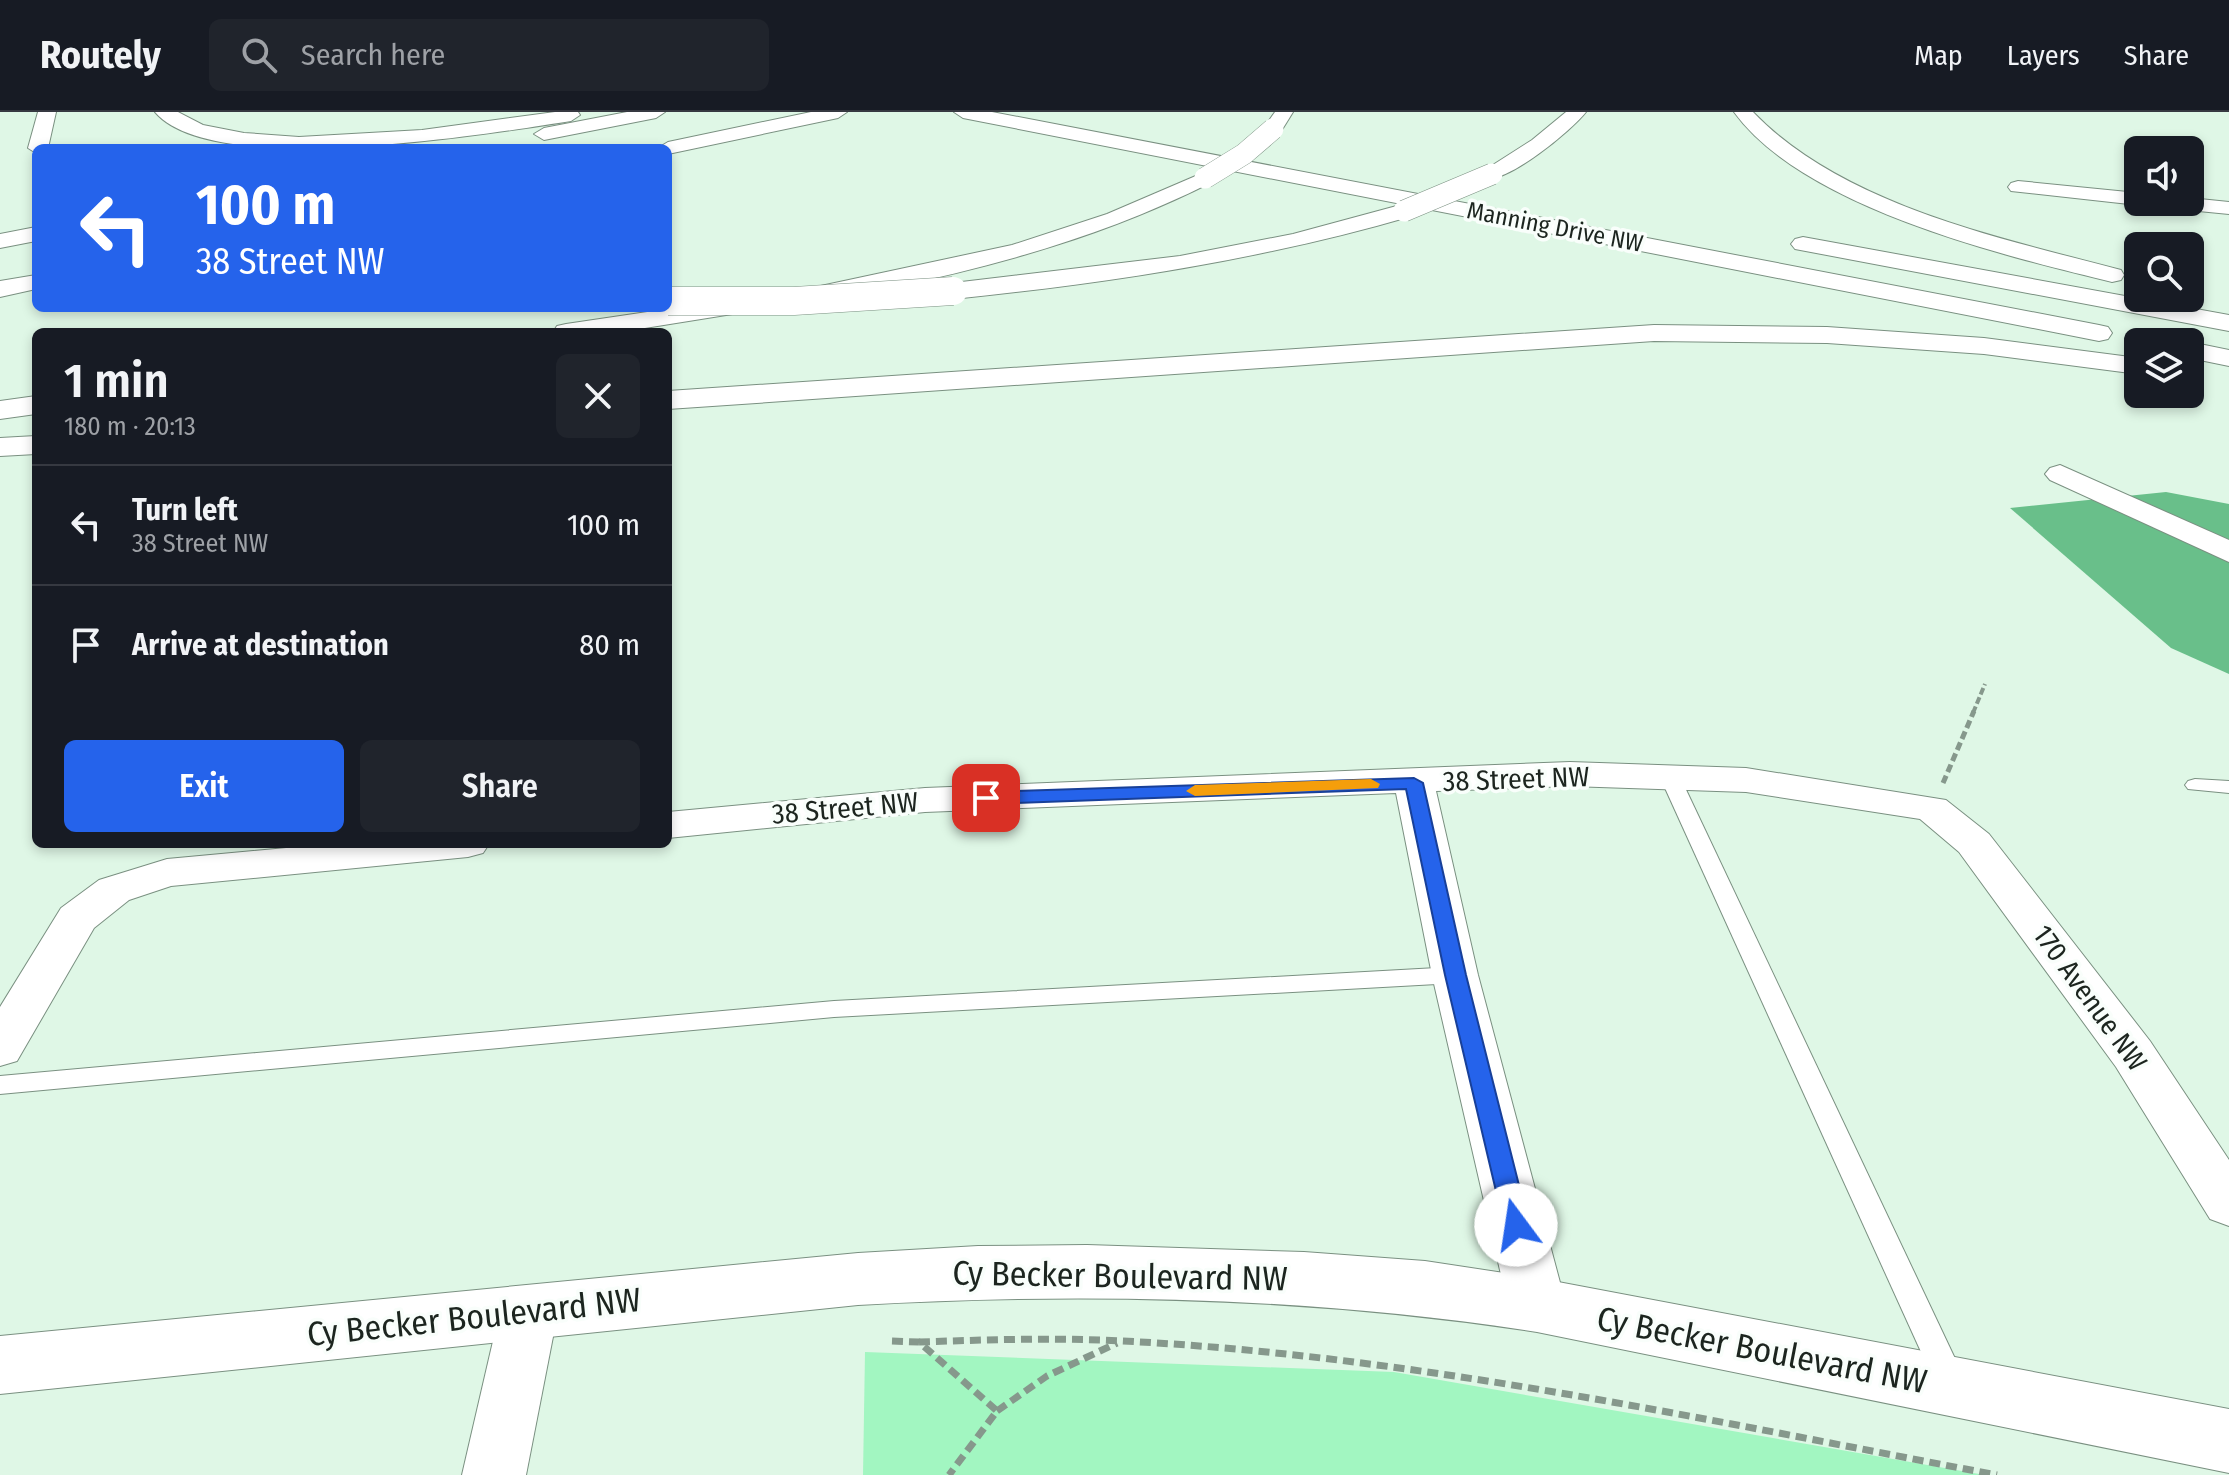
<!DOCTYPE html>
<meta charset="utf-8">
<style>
body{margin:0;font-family:"Fira Sans Condensed",sans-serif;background:#20242c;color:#f1f3f6;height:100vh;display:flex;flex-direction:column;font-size:30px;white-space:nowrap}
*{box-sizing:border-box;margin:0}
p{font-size:26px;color:#9ea1a6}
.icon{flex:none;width:44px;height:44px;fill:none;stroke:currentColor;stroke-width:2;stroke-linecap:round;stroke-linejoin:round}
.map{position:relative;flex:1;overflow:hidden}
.panel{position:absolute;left:32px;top:216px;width:640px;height:520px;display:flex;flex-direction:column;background:#171b24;border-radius:12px;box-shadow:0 4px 12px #0003}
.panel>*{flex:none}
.banner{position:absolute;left:32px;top:32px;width:640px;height:168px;border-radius:12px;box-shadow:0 4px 12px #0003;background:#2563eb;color:#fff;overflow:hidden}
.buttons{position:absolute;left:2124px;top:24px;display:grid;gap:16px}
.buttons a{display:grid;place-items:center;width:80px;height:80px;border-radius:12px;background:#171b24;box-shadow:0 4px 12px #0003;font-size:40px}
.pin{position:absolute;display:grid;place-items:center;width:68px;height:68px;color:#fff;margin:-34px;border-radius:16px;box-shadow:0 4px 12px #0006}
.me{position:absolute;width:88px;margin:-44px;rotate:346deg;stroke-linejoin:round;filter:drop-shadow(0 0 6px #0008)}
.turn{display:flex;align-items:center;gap:28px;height:168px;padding:0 32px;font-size:36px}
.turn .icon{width:104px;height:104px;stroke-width:2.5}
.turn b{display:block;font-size:56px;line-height:68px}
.round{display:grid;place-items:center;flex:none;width:84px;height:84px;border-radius:12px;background:#20242c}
.overview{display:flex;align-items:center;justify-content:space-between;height:136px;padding:0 32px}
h1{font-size:48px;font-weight:600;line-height:60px}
.cta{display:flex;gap:16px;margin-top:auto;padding:16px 32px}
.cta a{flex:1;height:92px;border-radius:12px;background:#2563eb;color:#fff;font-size:32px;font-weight:600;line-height:92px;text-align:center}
.cta a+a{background:#20242c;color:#f1f3f6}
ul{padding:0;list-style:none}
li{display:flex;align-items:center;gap:24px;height:120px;padding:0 32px;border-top:2px solid #363941}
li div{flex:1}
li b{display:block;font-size:30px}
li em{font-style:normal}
header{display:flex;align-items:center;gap:48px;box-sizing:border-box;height:112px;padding:0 40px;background:#171b24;border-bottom:2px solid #363941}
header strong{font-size:38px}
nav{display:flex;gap:44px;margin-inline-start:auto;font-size:28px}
.search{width:560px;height:72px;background:#20242c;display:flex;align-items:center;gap:20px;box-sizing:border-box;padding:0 28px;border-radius:12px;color:#9ea1a6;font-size:30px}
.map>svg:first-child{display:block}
.green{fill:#a2f6c1}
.forest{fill:#69bf8a}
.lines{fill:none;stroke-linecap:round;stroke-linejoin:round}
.lane-casing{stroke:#7a9081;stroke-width:2}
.street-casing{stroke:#7a9081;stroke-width:2}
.secondary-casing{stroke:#7a9081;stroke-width:2}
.highway-casing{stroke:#7a9081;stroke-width:2}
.path-far2{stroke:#86988c;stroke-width:4;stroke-dasharray:7 3;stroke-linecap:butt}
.path-far1{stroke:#86988c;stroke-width:5;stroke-dasharray:8 4;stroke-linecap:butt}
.path{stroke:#86988c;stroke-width:7;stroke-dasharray:11 6;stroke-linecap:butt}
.lane{fill:#fff;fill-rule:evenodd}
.street{fill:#fff;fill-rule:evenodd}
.secondary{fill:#fff;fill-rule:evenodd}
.highway{fill:#fff;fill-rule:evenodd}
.highway-bridge-far1-casing{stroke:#7a9081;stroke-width:22;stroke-linecap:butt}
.highway-bridge-casing{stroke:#7a9081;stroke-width:29;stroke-linecap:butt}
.highway-bridge-far1{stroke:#fff;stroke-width:21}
.highway-bridge{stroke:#fff;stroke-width:28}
.route{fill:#2563eb;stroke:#184099;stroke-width:2}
.slow{fill:#f59e0b}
.labels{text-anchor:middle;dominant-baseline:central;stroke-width:7;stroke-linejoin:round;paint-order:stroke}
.far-street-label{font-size:24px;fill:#1c251f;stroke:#f9fefb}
.street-label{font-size:28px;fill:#1c251f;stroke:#f9fefb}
.near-street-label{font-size:34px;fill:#1c251f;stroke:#f9fefb}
</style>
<header>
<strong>Routely</strong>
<div class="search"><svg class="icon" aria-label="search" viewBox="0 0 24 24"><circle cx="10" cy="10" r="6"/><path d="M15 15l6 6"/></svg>Search here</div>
<nav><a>Map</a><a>Layers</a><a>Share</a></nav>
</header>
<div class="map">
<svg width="2229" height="1363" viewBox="0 0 2229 1363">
<rect width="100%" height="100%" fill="#dff7e6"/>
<polygon class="green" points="865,1240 1394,1260 1985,1363 863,1363"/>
<polygon class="forest" points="2166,380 2229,392 2229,562 2171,536 2010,396"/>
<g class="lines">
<defs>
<g id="lane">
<polygon points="1670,659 1680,665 1959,1255 1963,1265 1959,1275 1948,1278 1937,1275 1660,665"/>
<polygon points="2195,667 2229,669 2229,681 2188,677 2185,673 2188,669"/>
<polygon points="1455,855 1463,857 1467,863 1463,869 1455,871 834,905 0,982 0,964 834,889"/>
</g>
<g id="street">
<polygon points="2018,69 2138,81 2138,90 2146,90 2138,93 2011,79 2008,75 2011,71"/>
<polygon points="2190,86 2229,90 2229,102 2168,96 2158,90 2190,90"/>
<polygon points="2060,353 2229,428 2229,450 2050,368 2045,362 2050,356"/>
<polygon points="1570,650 1746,656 1946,688 1989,722 2150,929 2229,1048 2229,1114 2210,1107 2116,955 1959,740 1920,707 1746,680 1570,674 1436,679 1478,863 1566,1193 1557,1211 1537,1218 1517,1211 1508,1193 1432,863 1396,681 925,700 668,726 668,700 925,676"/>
<polygon points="329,732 489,732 483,741 468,745 171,774 129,788 94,816 17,949 0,954 0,895 61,796 99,768 167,747"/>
<polygon points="529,1174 549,1181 558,1199 526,1363 462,1363 500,1199 509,1181"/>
</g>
<path id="secondary" d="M 1087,1133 L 1304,1140 L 1425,1149 L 1537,1166 L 2229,1297 L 2229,1361 L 1537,1220 C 1312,1185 1085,1180 858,1193 L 0,1282 L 0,1224 L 858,1141 L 978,1134 Z"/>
<g id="highway">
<polygon points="38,0 56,0 48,36 36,36 36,41 28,36"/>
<path d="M 155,0 L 178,0 L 203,13 L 244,21 L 299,25 L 422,18 L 555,0 L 578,0 L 580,3 L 571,9 C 488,22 213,68 155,0 Z"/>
<polygon points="627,0 665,0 656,6 544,28 534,22 544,16"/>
<polygon points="811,0 847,0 838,6 668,42 668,36 658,36 668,30"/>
<polygon points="954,0 992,0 2099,213 2108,215 2112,221 2108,227 2099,229 963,6"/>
<polygon points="1275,0 1293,0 1280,21 1273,23 1263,17"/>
<path d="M 1566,0 L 1586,0 C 1572,18 1507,72 1485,66 L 1482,62 L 1485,58 L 1532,28 Z"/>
<path d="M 1734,0 L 1753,0 C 1842,93 2000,126 2121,158 L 2124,163 L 2121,168 L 2112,170 C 2001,143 1803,95 1734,0 Z"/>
<path d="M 1205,60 L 1212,62 L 1215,66 L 1212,70 C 1109,122 1001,153 888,176 C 866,180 837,191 816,185 L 812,180 L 816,175 L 1012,133 L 1107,102 Z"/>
<path d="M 1404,92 L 1412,94 L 1415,99 L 1412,104 C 1261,148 1109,171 953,187 L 944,184 L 940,179 L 944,174 L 953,171 L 1180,144 L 1293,122 Z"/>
<polygon points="36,115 36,129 0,136 0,122"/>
<polygon points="1803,125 2229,203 2229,219 1795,137 1791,132 1795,127"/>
<polygon points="36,163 36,177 0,185 0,169"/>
<polygon points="742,186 751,189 755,194 751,199 620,220 553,220 557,214 566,212"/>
<polygon points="1654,213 1827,215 1984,226 2138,246 2138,262 1984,242 1827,231 1654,229 668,297 668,279"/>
<polygon points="2190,230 2229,238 2229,254 2190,246"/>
<polygon points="36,284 36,302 0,307 0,289"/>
<polygon points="36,324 36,342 0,344 0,326"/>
</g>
</defs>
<use href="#lane" class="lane-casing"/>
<use href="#street" class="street-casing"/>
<use href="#secondary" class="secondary-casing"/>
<use href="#highway" class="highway-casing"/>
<polyline class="path-far2" points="1973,601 1985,572"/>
<polyline class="path-far1" points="1943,671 1974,599"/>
<g class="path">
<polyline points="892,1229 919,1230 997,1299 949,1363"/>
<path d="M 919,1230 C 979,1228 1040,1226 1100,1228 C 1398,1240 1705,1308 1997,1363"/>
<polyline points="997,1299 1047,1264 1117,1231"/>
</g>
<use href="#lane" class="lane"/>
<use href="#street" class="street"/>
<use href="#secondary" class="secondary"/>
<use href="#highway" class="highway"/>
<defs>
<g id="highway-bridge-far1">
<polyline points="1205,66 1244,42 1273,17"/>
<polyline points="1404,99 1492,62"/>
</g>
<polyline id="highway-bridge" points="668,189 794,189 953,179"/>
</defs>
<use href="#highway-bridge-far1" class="highway-bridge-far1-casing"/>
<use href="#highway-bridge" class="highway-bridge-casing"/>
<use href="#highway-bridge-far1" class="highway-bridge-far1"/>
<use href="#highway-bridge" class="highway-bridge"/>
</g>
<polygon class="route" points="1414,666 1423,671 1466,863 1529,1113 1525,1120 1516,1123 1507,1120 1504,1113 1445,863 1406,677 986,692 977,686 986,680"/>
<polygon class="slow" points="1371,667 1380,672 1378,676 1195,684 1186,679 1195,673"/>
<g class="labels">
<g class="far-street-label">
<text transform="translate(1555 115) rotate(11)">Manning Drive NW</text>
</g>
<g class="street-label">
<text transform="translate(1516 667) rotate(-2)">38 Street NW</text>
<text transform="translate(845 696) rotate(-5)">38 Street NW</text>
<text transform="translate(2090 886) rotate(54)">170 Avenue NW</text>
</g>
<g class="near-street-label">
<text transform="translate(1120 1164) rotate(1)">Cy Becker Boulevard NW</text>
<text transform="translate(474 1205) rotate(-6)">Cy Becker Boulevard NW</text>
<text transform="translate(1762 1238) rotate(11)">Cy Becker Boulevard NW</text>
</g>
</g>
</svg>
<div class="buttons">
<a><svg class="icon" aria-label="sound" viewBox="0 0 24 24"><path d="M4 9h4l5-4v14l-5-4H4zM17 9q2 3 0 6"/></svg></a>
<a><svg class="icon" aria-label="search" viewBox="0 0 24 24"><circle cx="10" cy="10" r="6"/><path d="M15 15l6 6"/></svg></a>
<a><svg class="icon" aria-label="layers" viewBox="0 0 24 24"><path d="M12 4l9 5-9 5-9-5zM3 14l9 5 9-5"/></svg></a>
</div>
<div class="pin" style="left:986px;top:686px;background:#d93025"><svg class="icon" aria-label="arrive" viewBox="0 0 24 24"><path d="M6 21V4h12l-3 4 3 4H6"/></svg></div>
<svg class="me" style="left:1516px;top:1113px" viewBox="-20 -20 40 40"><circle r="19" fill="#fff"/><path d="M0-13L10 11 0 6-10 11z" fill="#2563eb"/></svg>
<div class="banner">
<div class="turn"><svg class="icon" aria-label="left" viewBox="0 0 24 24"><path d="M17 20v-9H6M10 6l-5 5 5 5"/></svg><div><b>100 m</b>38 Street NW</div></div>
</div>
<section class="panel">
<div class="overview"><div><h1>1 min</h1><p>180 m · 20:13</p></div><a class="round"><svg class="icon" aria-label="close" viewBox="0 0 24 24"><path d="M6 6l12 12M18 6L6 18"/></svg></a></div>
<ul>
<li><svg class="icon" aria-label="left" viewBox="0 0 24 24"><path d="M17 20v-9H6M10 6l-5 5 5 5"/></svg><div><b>Turn left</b><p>38 Street NW</p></div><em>100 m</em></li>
<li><svg class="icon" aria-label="arrive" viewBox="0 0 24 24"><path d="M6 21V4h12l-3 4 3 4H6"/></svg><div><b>Arrive at destination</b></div><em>80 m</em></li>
</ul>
<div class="cta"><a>Exit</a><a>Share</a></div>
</section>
</div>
